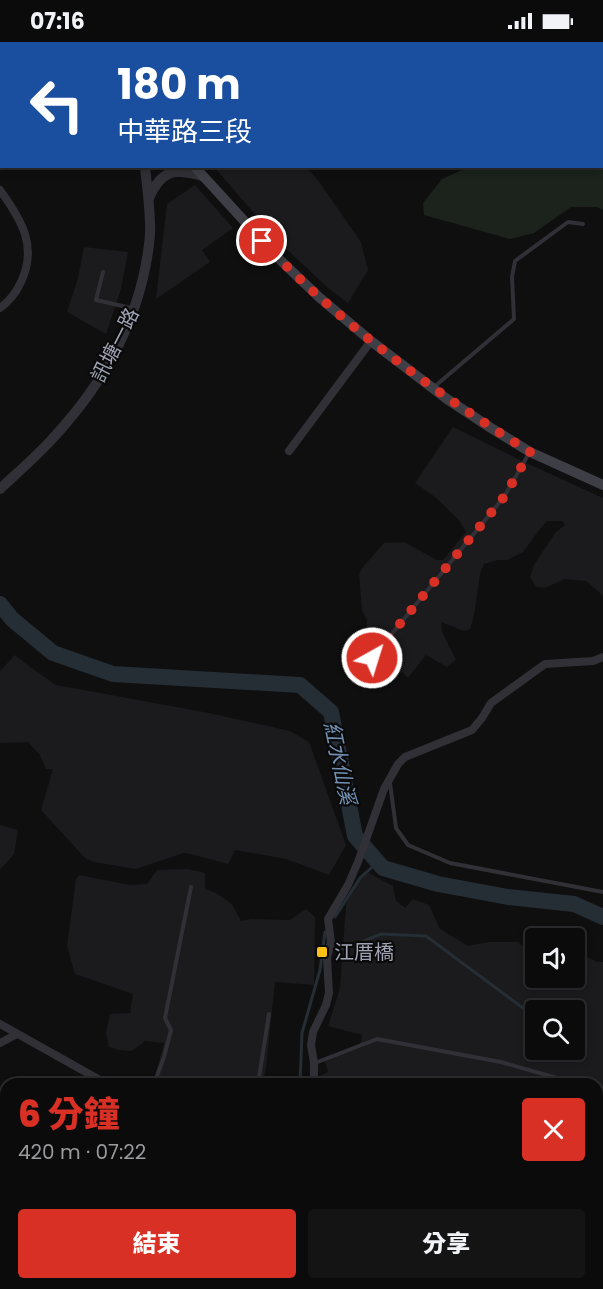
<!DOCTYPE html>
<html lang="zh-TW">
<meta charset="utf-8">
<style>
body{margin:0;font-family:Poppins,"Noto Sans TC",sans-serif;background:#141415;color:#f1f3f6;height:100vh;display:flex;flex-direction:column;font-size:22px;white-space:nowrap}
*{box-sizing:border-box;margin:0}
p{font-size:20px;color:#9a9b9d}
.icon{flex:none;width:33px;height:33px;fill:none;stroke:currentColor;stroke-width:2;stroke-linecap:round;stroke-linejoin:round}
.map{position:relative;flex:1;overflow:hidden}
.panel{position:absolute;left:0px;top:1036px;width:603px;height:212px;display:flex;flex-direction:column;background:#0b0b0c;border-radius:18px 18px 0 0;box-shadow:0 3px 9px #0003,0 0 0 2px #2b2b2d}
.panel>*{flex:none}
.hud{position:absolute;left:0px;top:0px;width:603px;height:126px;box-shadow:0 3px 9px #0003,0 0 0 2px #2b2b2d;background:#1a4fa0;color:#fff;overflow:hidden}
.fabs{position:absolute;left:525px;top:886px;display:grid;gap:12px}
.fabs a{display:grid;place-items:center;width:60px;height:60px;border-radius:6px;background:#0b0b0c;box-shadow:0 3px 9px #0003,0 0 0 2px #2b2b2d;font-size:30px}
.pin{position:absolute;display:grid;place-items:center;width:51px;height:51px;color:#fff;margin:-26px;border:3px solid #fff;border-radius:50%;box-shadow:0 2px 6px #0007}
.me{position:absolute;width:66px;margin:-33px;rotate:39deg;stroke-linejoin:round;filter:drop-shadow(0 0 4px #0008)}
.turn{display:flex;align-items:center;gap:21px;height:126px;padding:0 18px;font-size:27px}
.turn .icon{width:78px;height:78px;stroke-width:2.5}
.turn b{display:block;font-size:42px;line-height:51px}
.round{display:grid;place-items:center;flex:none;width:63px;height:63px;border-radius:6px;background:#141415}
.headline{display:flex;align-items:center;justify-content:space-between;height:102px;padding:0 18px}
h1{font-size:36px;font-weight:800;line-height:45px;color:#d93025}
.cta{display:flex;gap:12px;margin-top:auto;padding:12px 18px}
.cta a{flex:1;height:69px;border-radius:6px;background:#d93025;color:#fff;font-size:24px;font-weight:800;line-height:69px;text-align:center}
.cta a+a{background:#141415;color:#f1f3f6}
.status{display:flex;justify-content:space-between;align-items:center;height:42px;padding:0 30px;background:#0b0b0c;direction:ltr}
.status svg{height:16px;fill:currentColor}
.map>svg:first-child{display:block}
.built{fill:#1b1b1d;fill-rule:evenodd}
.green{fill:#1b231c}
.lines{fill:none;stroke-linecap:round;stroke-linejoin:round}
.stream{stroke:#252d35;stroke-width:3}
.river{stroke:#252d35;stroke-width:16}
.service{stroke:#303036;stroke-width:4}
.minor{stroke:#303036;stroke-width:8}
.tertiary{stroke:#303036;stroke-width:10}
.secondary{stroke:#3e3f46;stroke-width:10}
.route{stroke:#d93025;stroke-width:10;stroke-dasharray:0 18}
.poi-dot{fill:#ffc018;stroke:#0a0a0b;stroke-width:2}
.labels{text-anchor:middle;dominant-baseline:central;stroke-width:4.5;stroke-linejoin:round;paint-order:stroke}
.street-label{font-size:20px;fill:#9fa3b3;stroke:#0a0a0b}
.poi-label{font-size:20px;fill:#9fa3b3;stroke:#0a0a0b;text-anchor:start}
.water-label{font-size:21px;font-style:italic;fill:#7290b2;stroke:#0a0a0b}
</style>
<div class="status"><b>07:16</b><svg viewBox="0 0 49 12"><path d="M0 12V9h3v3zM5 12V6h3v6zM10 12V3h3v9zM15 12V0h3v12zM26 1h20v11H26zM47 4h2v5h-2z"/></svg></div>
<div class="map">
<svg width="603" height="1247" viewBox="0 0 603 1247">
<rect width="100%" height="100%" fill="#0f0f10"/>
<g class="built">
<polygon points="214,125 306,125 317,137 361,200 368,228 348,261 328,246 278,199"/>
<polygon points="195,143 233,186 202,208 210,220 156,257 167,162"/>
<polygon points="84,205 128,210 121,247 106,292 67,270 78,236"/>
<polygon points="453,385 522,419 603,456 603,555 598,549 586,539 565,537 545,546 536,545 530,535 534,523 556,490 565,483 562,479 547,479 540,487 523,510 507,518 497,518 484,522 480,532 474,574 470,587 464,589 441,580 442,590 456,618 447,625 426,613 408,636 402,630 394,636 365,614 367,578 362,568 359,532 363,525 384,501 404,500 437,518 443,518 466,490 459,478 435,455 415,441"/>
<polygon points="15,613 30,625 56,643 209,671 290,689 309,700 346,803 329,833 286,817 235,808 228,822 191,812 184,811 136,827 94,820 85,816 41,768 53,727 46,727 40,713 28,700 0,701 0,629"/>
<polygon points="0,783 18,788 14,812 0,828"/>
<polygon points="188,827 205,831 205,847 216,851 232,862 241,879 251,877 290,878 306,867 315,875 314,943 275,940 266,1026 262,1042 151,1042 155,1035 164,1001 145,999 132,1009 119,1008 109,1005 106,991 110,972 130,971 133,952 75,932 67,904 76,837 79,833 130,843 147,842 157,828"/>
<path d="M 365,829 L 393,844 L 396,859 L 405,866 L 413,857 L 429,863 L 440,887 L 468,904 L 489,900 L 518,900 L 535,913 L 536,936 L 574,936 L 575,908 L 597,920 L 603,920 L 603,1084 L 597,1081 L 597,1042 L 319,1042 L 320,1034 L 328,1030 L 324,1016 L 357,1004 L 361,1000 L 362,993 L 328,984 L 340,946 L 346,863 L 348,853 ZM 536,969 L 574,969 L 574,1008 L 536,1008 Z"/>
<polygon points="258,1242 474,1242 473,1247 269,1247"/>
<polygon points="499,1242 576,1242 577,1247 498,1247"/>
</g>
<g class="green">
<polygon points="235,0 603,0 603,168 597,165 571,165 534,191 510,197 424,173 423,161 442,137 469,125 602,124 602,2 238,2"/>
<polygon points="45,1242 258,1242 268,1247 46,1247"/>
</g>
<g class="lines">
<g class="stream">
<polyline points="335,875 360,836 378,820"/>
<polyline points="338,907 344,907 381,892 426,894 531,972"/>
<polyline points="300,1042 302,991 320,928 325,890"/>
<polyline points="263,1242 269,1247"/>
</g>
<polyline class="river" points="0,562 12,577 53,611 113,632 300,643 331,670 355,794 383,826 438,842 508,855 574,862 603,875"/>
<g class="service">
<polyline points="103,230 96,258 131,266"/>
<polyline points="434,345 514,277 512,235 515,219 568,180 583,182"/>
<polyline points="372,616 504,455 528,413"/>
<polyline points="390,741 396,786 408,803 450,821 603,850"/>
<polyline points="315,1021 377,997 501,1020 557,1036"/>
<polyline points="154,1042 164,1015 171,988 165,976 191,845"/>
<polyline points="258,1042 269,972"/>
<polyline points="597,1069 603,1067"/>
</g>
<g class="minor">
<path d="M 0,148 C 21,177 38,204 21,240 C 16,251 10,259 0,266"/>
<polyline points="289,409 371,299"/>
<polyline points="0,982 107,1042"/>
<polyline points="0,1001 17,992"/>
<polyline points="314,1042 314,1021 311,1003 313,990 326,963 329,951 327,916 331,900 328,877 348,843 358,820 384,747 398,722 405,715 472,688 482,676 491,661 545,622 593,619 603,615"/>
<polyline points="597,1185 603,1178"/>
<polyline points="579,1242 580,1247"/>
<polyline points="594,1242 602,1247"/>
</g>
<g class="tertiary">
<path d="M 149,156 C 161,128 174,126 202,134"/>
<path d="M 0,447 C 18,430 37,414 53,396 C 106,339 143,271 150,193 C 151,170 147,147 145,124"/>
</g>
<g class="secondary">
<polyline points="90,0 91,2"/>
<polyline points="194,124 278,216 320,256 371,299 447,357 491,386 530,410 603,443"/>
</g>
</g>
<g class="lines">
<path class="route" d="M 262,199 C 340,282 434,350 530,410 L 504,455 L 372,616"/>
</g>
<rect class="poi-dot" x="316" y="904" width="12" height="12" rx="3"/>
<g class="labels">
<g class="street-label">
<text transform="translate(115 303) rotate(-63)">訊塘一路</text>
</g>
<g class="poi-label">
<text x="334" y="910">江厝橋</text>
</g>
<g class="water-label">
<text transform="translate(340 721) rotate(78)">紅水仙溪</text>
</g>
</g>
</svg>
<div class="fabs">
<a><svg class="icon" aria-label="sound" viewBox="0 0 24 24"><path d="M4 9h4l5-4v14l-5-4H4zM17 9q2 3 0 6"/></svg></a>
<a><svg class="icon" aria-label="search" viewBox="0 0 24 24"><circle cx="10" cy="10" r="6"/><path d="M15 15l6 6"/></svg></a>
</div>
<div class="pin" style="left:262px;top:199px;background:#d93025"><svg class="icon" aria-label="arrive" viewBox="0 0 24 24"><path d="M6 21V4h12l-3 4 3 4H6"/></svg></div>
<svg class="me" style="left:372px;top:616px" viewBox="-20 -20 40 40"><circle r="17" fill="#d93025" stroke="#fff" stroke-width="3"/><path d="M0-11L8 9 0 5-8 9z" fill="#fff"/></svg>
<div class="hud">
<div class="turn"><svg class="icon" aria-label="left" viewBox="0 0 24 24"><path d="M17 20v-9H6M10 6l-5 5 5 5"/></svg><div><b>180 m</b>中華路三段</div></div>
</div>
<section class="panel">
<div class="headline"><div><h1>6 分鐘</h1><p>420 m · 07:22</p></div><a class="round" style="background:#d93025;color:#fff"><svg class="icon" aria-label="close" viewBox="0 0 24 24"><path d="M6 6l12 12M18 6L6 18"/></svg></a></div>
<div class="cta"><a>結束</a><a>分享</a></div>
</section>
</div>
